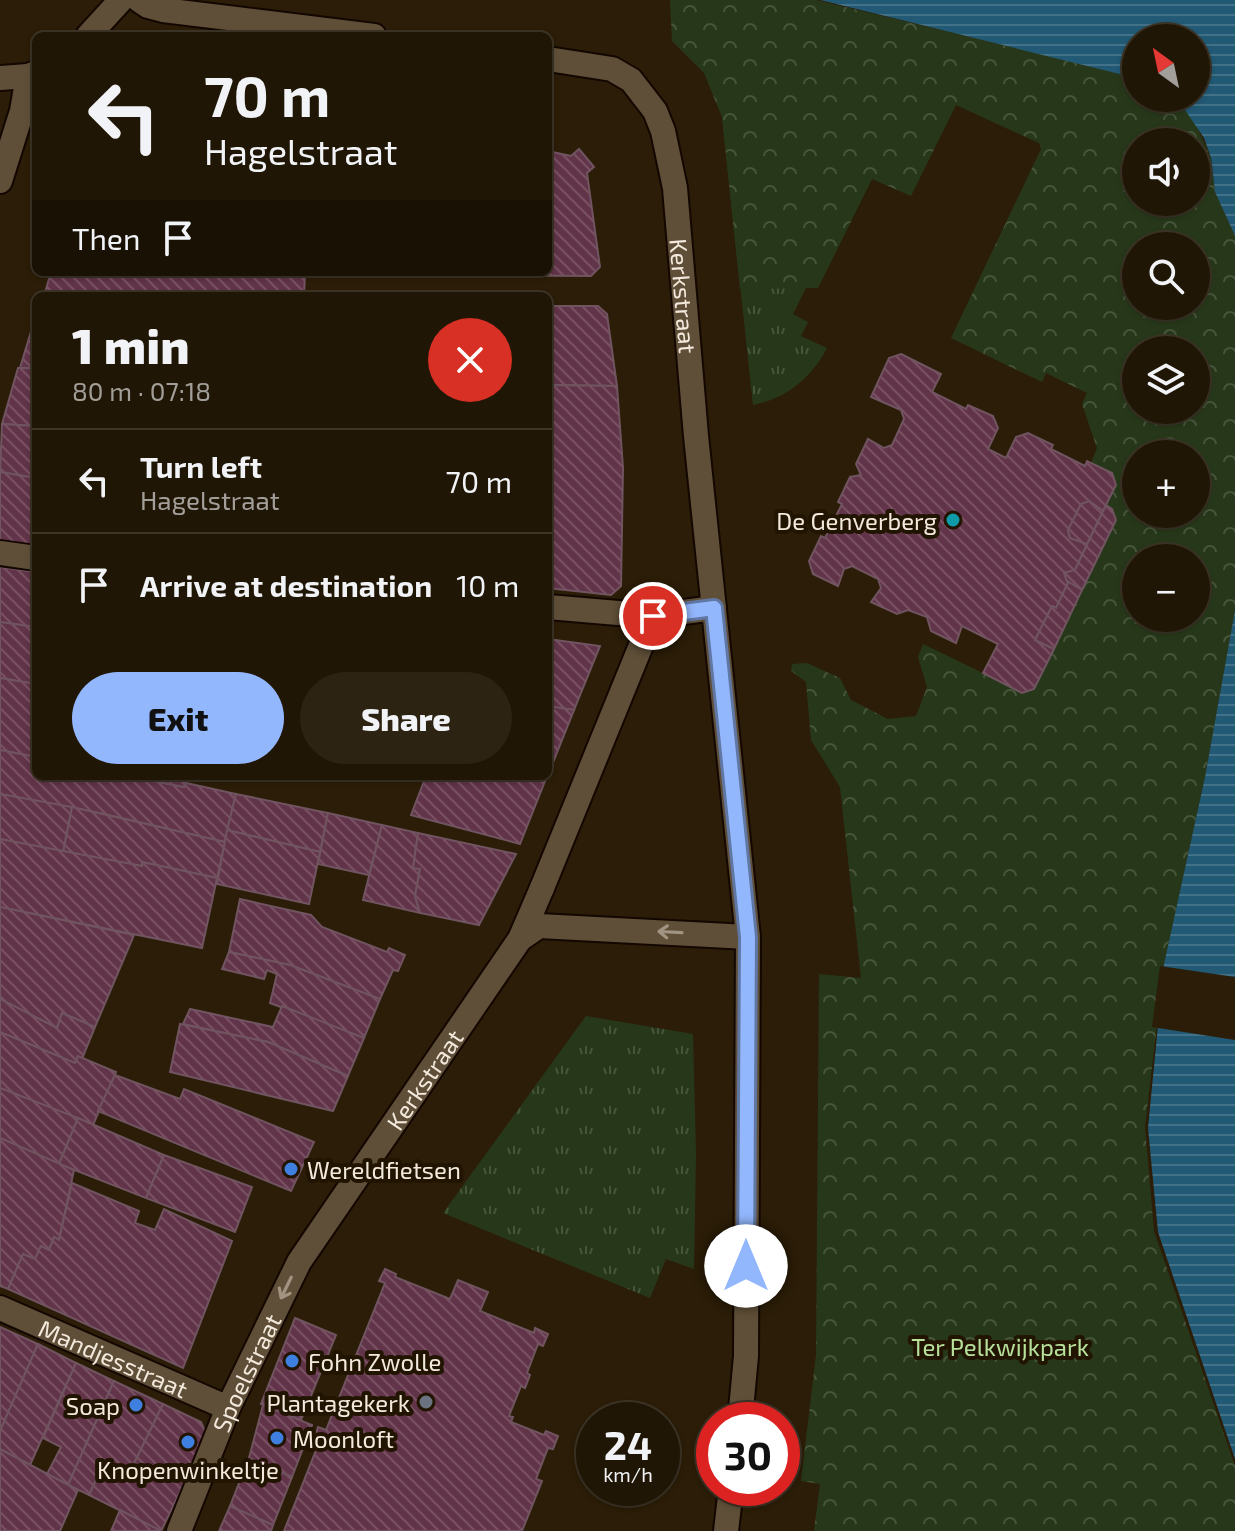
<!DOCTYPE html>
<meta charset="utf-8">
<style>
body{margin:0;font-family:"Exo 2",sans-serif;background:#2d2313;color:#f1f3f6;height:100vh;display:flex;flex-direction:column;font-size:30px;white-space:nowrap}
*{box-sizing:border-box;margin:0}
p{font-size:26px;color:#a29f9a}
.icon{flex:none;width:44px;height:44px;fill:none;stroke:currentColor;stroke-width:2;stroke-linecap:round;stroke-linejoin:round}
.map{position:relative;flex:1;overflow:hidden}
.sheet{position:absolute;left:32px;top:292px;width:520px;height:488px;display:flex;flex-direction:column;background:#201605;border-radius:12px;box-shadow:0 2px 6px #0004,0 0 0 2px #3d3527}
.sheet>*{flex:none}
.hud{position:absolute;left:32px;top:32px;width:520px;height:244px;border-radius:12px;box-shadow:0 2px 6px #0004,0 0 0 2px #3d3527;background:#201605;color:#f1f3f6;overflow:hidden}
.needle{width:52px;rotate:327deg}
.controls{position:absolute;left:1122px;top:24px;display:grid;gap:16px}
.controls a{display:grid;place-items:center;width:88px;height:88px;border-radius:50%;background:#201605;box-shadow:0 2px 6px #0004,0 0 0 2px #3d3527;font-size:40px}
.speed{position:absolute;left:576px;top:1402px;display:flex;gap:16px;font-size:40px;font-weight:700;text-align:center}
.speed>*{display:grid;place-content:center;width:104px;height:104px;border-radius:50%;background:#201605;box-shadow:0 2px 6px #0004,0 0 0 2px #3d3527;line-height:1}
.speed small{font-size:20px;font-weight:400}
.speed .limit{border:12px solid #d22;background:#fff;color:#111}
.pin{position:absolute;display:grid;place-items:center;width:68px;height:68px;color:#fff;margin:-34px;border:4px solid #fff;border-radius:50%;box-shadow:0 2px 8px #0007}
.me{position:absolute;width:88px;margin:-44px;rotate:0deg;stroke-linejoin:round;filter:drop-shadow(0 0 6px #0008)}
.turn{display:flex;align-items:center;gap:28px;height:168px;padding:0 40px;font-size:36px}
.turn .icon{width:104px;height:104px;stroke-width:2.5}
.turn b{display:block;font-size:56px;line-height:68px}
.then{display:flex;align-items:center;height:76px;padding:0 40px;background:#0003;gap:16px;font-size:30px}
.round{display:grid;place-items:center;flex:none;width:84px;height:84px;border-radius:42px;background:#2d2313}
.summary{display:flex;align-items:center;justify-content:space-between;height:136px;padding:0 40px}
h1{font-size:48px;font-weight:800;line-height:60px}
.action{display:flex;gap:16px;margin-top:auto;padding:16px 40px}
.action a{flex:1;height:92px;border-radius:48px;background:#93b7fd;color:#111;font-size:32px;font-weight:800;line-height:92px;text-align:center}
.action a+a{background:#2d2313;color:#f1f3f6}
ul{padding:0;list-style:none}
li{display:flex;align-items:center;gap:24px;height:104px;padding:0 40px;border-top:2px solid #3d3527}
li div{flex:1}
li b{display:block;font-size:30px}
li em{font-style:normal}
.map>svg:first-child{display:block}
.grass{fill:url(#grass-tufts)}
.forest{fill:url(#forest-crowns);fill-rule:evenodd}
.water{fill:url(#water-rules)}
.pier{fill:#2b1d07}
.building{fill:url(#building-back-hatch);stroke:#705460;stroke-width:2}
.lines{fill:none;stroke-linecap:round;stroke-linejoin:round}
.lane-casing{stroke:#130700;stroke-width:28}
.street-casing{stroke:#130700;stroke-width:28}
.lane{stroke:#5f4f38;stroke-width:24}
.street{stroke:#5f4f38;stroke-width:24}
.oneway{stroke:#a29482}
.route-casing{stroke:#6077a4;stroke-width:20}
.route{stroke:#93b7fd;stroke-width:14}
.culture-dot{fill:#0f9aa8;stroke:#211401;stroke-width:3}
.shop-dot{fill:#3f7fe0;stroke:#211401;stroke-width:3}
.worship-dot{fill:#6b7280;stroke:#211401;stroke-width:3}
.labels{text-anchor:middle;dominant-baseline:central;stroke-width:8;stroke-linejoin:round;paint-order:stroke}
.street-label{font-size:24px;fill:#f3e9dc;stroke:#211401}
.poi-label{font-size:24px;fill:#f3e9dc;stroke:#211401;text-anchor:end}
.park-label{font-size:24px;fill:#b7e19b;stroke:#211401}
</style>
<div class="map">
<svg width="1235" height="1531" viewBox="0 0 1235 1531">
<defs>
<pattern id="grass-tufts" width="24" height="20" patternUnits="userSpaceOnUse" patternTransform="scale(2)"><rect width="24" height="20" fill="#27381a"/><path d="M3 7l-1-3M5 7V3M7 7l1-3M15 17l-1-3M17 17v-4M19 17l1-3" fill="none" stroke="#47553b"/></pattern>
<pattern id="forest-crowns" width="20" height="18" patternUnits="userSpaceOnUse" patternTransform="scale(2)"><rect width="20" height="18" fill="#27381a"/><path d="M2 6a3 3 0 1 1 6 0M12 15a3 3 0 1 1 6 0" fill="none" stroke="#47553b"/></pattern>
<pattern id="water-rules" width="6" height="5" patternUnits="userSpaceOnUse" patternTransform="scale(2)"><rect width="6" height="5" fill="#225974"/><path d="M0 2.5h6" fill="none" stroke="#437187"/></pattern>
<pattern id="building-back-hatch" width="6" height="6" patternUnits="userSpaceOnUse" patternTransform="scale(2)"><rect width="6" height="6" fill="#623449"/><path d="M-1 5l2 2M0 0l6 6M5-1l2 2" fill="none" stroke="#795163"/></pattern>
</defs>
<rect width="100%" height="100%" fill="#2b1d07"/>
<g class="grass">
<path d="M 907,84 L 793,314 L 808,322 L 801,336 L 827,348 C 812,377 786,399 753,405 L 722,117 L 718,106 Z"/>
<polygon points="586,1016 693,1034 696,1154 694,1269 666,1259 650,1298 443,1213"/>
</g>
<path class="forest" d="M 670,0 L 816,0 L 1133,76 L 1136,78 L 1136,98 L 1172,98 L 1183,107 L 1196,125 L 1211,158 L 1215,192 L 1235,236 L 1235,610 L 1205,777 L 1164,964 L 1145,1127 L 1154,1231 L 1235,1466 L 1235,1531 L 814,1531 L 820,1484 L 801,1481 L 816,1355 L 819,974 L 861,978 L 840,787 L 811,740 L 806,682 L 791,671 L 792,664 L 807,663 L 840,678 L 851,700 L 888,719 L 916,716 L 927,687 L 918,657 L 923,644 L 1022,692 L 1034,688 L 1116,520 L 1112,508 L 1106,505 L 1116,485 L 1091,463 L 1097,448 L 1082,404 L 1087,393 L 1046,373 L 1042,382 L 951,338 L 1041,149 L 1039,143 L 956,105 L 911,196 L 872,179 L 818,288 L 740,289 L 722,117 L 704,73 L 672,41 ZM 1136,142 L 1196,142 L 1196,202 L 1136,202 ZM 1136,246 L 1196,246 L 1196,306 L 1136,306 ZM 1136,350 L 1196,350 L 1196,410 L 1136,410 ZM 1136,454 L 1196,454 L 1196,514 L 1136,514 ZM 1136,558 L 1196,558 L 1196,618 L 1136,618 Z"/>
<g class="water">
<polygon points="820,0 1235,0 1235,236 1215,192 1211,158 1204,138 1183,107 1172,98 1196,98 1196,38 1136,38 1136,78"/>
<polygon points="1235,610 1235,1459 1158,1232 1148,1128 1164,964 1205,777"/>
</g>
<polygon class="pier" points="1160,966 1235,977 1235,1040 1152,1027"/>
<g class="building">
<polygon points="579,149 594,167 587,173 600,267 591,276 383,275 384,272 548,272 548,151 571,156"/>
<polygon points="51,272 305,273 304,296 44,296"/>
<polygon points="268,272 384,272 383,275"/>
<polygon points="548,306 598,306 607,314 617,386 548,385"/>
<polygon points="35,318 36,318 36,368 20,368"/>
<polygon points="901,354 941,374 932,392 966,409 968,405 993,416 998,428 988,449 1006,458 1016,437 1028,433 1053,445 1051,449 1085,466 1087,461 1112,473 1116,485 1103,511 1089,501 1081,504 1068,530 1070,538 1087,544 1075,570 1064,573 1068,583 1056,608 1052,606 1035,640 1054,649 1034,689 1022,693 983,673 998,644 962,626 956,643 931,631 927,617 908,610 897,614 871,602 881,588 878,579 852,566 844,569 838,586 813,574 809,561 821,536 825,538 842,504 838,502 850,477 861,475 856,464 868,439 884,448 892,445 904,419 901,410 871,397 889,358"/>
<polygon points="18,368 36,368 36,426 2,424"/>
<polygon points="548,385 617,386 623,468 621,586 611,595 548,588"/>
<polygon points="2,424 36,426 36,478 0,472"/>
<polygon points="0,472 36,478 36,548 0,544"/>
<polygon points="1089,501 1103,511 1087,544 1070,538 1068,530 1081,504"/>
<polygon points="1106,505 1112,509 1116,520 1082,590 1067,581 1064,573 1075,570"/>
<polygon points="0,567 36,572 36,627 0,622"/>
<polygon points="1067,581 1082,590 1054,649 1035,640 1052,606 1056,608 1068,583"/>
<polygon points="0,622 36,627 36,684 0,678"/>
<polygon points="548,639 600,646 574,710 548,706"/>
<polygon points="0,678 36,684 36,757 0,750"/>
<polygon points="548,706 574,710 548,775"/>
<polygon points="0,750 36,757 36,776 129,776 184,787 186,783 236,794 225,842 104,814 0,794"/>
<polygon points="129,776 187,776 184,787"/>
<polygon points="426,776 433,777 547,776 520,844 411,815"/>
<polygon points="0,794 72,807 63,853 0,839"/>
<polygon points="236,794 328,813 320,852 227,830"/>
<polygon points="72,807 225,842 217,878 142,862 142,866 63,853"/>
<polygon points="328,813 382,825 369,875 318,864"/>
<polygon points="382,825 418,833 413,868 420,869 415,896 420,913 363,900"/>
<polygon points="227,830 320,852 309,904 217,884"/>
<polygon points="418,833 516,854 479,925 420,913 415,896 420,869 413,868"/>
<polygon points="0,839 142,866 142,862 217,878 202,948 0,907"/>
<polygon points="240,899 311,915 322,927 387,952 389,948 405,955 398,971 393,970 380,999 290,965 229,952"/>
<polygon points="0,907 134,935 95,1027 62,1013 57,1028 0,999"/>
<polygon points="229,952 290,965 380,999 364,1038 270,1003 277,974 267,970 264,979 222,969"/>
<polygon points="0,999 57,1028 62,1013 95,1027 82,1059 78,1056 75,1063 0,1032"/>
<polygon points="282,1006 364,1038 348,1076 268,1042 183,1024 190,1009 273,1027"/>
<polygon points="180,1024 268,1042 348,1076 333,1111 170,1072"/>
<polygon points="0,1032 75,1063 78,1056 116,1072 93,1125 0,1088"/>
<polygon points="115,1075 180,1099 184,1089 314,1142 291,1191 98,1111"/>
<polygon points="0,1088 78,1118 59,1164 0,1138"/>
<polygon points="78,1118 164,1155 146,1198 59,1164"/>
<polygon points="0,1138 74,1170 59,1240 54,1237 49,1250 41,1246 35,1259 23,1254 8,1289 0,1286"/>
<polygon points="164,1155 252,1187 235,1232 146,1198"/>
<polygon points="72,1183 139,1211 135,1223 155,1230 164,1209 232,1241 183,1368 8,1289 23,1254 35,1259 41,1246 49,1250 54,1237 59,1240"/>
<polygon points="385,1269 396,1274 395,1277 450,1299 458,1280 488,1292 480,1311 534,1333 535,1328 548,1334 543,1346 538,1344 527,1373 530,1375 525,1388 521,1386 509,1416 513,1417 511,1422 544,1435 546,1431 558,1436 553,1449 548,1448 536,1479 542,1481 522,1531 284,1531 320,1440 315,1437 318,1427 326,1430 385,1283 379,1281"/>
<polygon points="295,1318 336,1335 301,1420 261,1404"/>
<polygon points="0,1327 38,1344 0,1431"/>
<polygon points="38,1344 76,1363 30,1465 0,1449 0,1431"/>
<polygon points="76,1363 114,1381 68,1485 47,1474 61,1447 43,1438"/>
<polygon points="114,1381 163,1404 127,1478 103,1465 89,1495 68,1485"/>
<polygon points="163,1404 201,1422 207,1436 161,1531 89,1495 103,1465 127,1478"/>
<polygon points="263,1405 312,1425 292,1477 249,1458"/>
<polygon points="0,1449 78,1490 60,1531 0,1531"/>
<polygon points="249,1458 292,1477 273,1525 230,1506"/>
<polygon points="230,1506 273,1525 271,1531 219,1531"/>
<polygon points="120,1510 161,1531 111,1531"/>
</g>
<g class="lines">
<defs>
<polyline id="lane" points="542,888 653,616"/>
<g id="street">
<polyline points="139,0 148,6 163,10 374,36"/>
<polyline points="88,36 121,0"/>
<path id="s1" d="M 548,59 L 612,69 L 631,80 L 655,111 L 663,131 L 675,188 L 696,436 L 748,937 L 746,1356 L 740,1420"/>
<polyline points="0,78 28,76 36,73"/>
<polyline points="0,181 22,111 28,76"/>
<polyline points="0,553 36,558"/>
<polyline points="548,607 653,616 714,608"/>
<polyline points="520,939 542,888"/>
<path id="s2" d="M 0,1308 L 228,1408"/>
<path id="s3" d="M 179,1531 L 228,1408 L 299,1262 L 520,939 L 539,926 L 748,937"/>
<polyline points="726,1531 731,1488"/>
</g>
</defs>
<use href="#lane" class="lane-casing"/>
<use href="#street" class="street-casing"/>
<use href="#lane" class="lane"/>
<use href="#street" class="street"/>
</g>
<defs><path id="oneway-shaft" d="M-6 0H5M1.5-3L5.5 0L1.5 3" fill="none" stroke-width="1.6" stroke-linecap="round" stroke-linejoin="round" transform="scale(2)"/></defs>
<g class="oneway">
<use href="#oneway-shaft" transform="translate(670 932) rotate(-177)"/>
<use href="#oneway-shaft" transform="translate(286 1288) rotate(116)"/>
</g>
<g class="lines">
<defs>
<polyline id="route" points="653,616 714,608 748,937 746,1266"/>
</defs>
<use href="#route" class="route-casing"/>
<use href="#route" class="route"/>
</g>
<circle class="culture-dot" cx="953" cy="520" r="8"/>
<g class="shop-dot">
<circle cx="291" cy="1169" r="8"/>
<circle cx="292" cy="1361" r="8"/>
<circle cx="136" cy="1405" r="8"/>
<circle cx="277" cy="1438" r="8"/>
<circle cx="188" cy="1442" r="8"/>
</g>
<circle class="worship-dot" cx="426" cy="1402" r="8"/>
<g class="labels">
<g class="street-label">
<text stroke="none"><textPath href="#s1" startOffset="314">Kerkstraat</textPath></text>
<text stroke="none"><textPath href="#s3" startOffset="516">Kerkstraat</textPath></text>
<text stroke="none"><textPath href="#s2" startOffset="124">Mandjesstraat</textPath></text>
<text stroke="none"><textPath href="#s3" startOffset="172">Spoelstraat</textPath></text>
</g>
<g class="poi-label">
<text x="937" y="520">De Genverberg</text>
<text x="307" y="1169" text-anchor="start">Wereldfietsen</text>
<text x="308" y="1361" text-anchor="start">Fohn Zwolle</text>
<text x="410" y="1402">Plantagekerk</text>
<text x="120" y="1405">Soap</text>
<text x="293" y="1438" text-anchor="start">Moonloft</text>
<text x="188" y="1469" text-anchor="middle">Knopenwinkeltje</text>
</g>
<g class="park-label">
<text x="1000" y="1346">Ter Pelkwijkpark</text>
</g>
</g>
</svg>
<div class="controls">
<a><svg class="needle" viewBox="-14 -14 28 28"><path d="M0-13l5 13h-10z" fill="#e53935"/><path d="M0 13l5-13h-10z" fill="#a29f9a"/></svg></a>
<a><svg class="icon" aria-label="sound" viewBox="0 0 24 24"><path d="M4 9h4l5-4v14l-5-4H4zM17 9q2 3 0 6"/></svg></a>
<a><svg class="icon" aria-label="search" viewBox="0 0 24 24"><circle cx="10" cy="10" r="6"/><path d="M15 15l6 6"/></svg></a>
<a><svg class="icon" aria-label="layers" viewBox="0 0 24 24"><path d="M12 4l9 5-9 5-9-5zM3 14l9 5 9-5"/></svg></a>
<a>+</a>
<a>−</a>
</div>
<div class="speed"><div>24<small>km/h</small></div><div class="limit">30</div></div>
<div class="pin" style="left:653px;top:616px;background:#d93025"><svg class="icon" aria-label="arrive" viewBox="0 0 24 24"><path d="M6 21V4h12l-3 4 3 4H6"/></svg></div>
<svg class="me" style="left:746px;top:1266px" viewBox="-20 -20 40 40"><circle r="19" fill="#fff"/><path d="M0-13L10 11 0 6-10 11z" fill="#93b7fd"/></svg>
<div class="hud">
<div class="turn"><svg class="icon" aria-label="left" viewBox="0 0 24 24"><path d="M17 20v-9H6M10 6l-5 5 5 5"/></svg><div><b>70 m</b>Hagelstraat</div></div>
<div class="then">Then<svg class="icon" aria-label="arrive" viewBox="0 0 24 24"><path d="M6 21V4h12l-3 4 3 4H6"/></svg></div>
</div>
<section class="sheet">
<div class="summary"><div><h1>1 min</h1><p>80 m · 07:18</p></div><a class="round" style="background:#d93025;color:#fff"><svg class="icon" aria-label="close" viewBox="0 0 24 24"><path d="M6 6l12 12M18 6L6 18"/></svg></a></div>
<ul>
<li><svg class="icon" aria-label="left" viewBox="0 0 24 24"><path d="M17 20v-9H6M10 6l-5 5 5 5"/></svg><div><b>Turn left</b><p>Hagelstraat</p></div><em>70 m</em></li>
<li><svg class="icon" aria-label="arrive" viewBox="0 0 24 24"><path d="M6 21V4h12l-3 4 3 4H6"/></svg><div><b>Arrive at destination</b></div><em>10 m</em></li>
</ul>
<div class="action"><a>Exit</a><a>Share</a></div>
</section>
</div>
